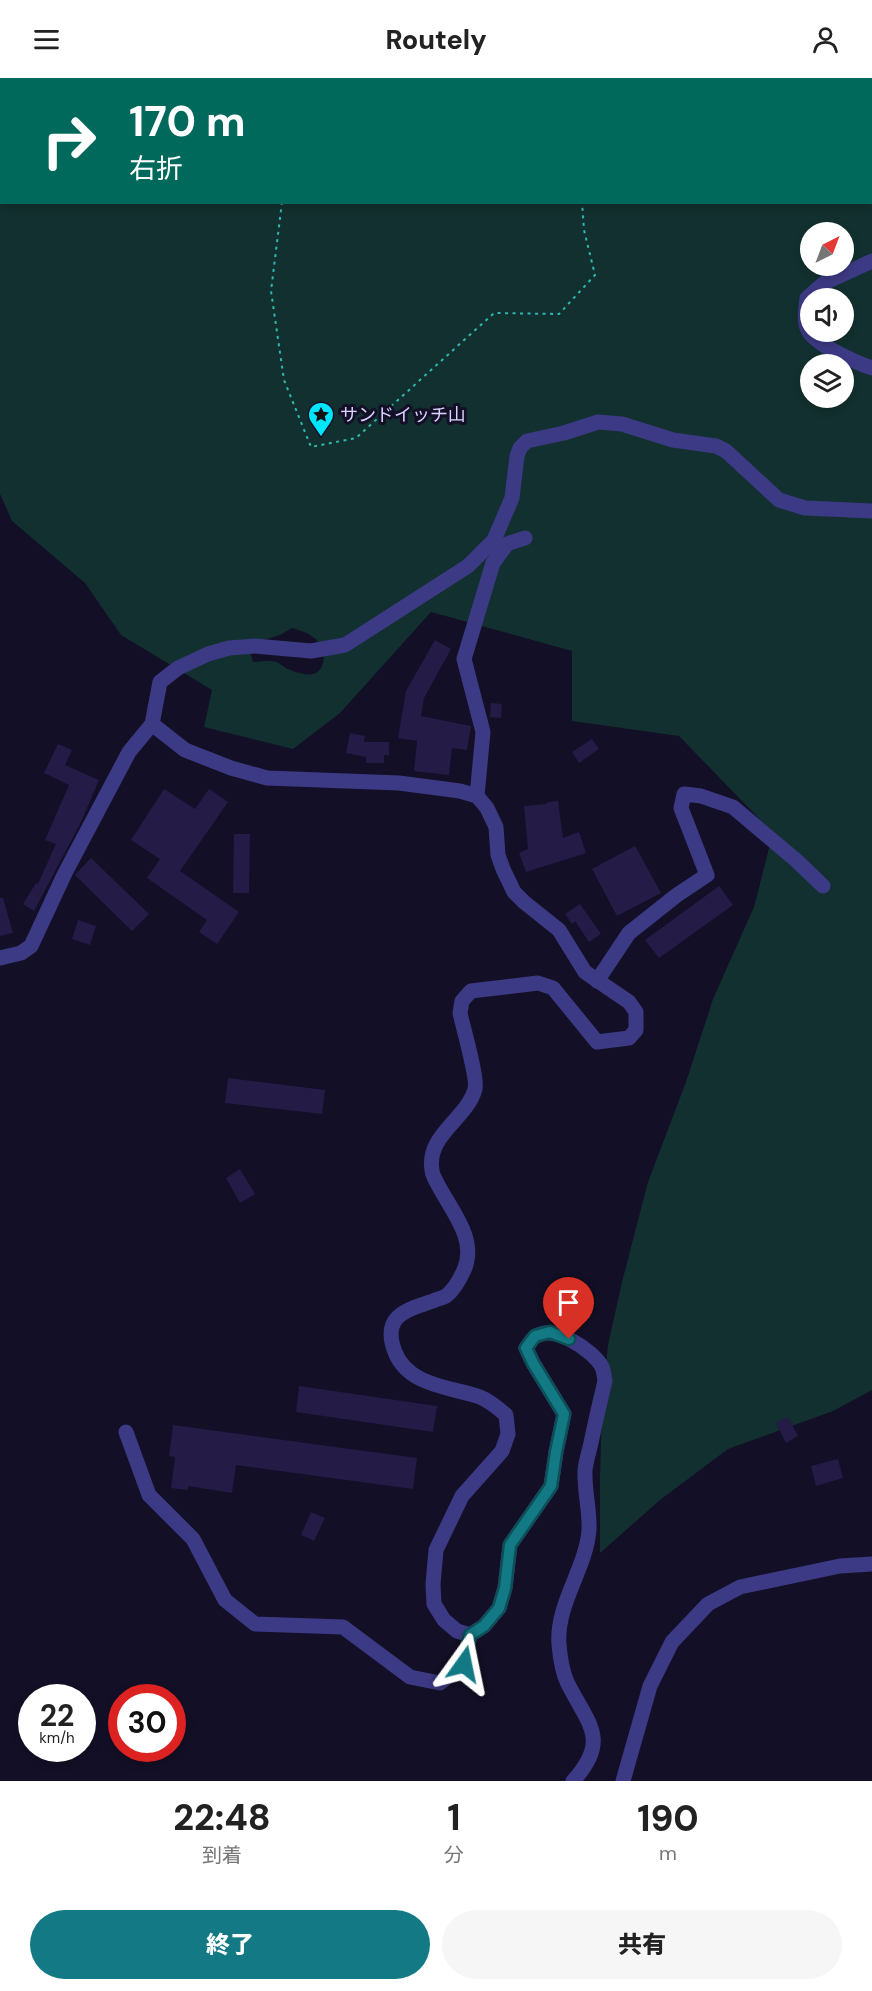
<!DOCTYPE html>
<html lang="ja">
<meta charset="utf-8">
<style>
body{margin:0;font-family:"DM Sans","Noto Sans JP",sans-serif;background:#f6f6f6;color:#222;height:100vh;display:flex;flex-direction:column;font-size:22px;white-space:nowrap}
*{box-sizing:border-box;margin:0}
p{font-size:20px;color:#767676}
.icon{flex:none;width:33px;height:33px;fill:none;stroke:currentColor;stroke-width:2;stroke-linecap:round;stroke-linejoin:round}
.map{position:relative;height:1703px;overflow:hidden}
.drawer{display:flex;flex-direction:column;background:#fff;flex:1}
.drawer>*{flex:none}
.top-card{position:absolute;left:0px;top:0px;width:873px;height:126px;box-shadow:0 3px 9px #0003;background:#00695c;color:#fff;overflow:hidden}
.needle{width:39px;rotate:42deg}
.fabs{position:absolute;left:800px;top:144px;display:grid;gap:12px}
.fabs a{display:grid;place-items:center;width:54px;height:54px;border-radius:50%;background:#fff;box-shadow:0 3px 9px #0003;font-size:30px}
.speed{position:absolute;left:18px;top:1606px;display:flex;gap:12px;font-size:30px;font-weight:700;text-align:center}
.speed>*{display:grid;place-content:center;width:78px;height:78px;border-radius:50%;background:#fff;box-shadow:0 3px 9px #0003;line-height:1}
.speed small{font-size:15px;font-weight:400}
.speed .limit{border:9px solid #d22;background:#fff;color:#111}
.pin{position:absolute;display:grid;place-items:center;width:51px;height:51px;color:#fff;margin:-62px -26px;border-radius:50% 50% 50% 0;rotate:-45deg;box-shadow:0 0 6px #0007}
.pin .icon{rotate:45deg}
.me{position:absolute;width:66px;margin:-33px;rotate:12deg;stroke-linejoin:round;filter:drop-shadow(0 0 4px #0008)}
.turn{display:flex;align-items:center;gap:21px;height:126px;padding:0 30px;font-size:27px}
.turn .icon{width:78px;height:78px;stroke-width:2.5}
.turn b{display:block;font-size:42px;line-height:51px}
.eta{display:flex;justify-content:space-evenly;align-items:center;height:102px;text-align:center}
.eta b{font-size:36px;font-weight:800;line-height:42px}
.cta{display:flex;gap:12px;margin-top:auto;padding:12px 30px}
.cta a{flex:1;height:69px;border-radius:36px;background:#137a85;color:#fff;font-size:24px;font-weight:800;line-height:69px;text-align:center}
.cta a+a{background:#f6f6f6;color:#222}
header{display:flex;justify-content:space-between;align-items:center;height:78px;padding:0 30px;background:#fff;font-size:27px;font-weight:800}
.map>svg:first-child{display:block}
.green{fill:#12302f;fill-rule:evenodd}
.building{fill:#241b47}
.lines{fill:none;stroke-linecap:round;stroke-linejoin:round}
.path{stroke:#2fb8b0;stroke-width:2;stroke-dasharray:3 4.5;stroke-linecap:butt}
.minor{stroke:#3d3a85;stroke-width:15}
.route-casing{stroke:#0c4f56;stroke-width:15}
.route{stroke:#137a85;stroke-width:10}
.labels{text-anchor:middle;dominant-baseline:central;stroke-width:6;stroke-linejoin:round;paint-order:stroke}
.poi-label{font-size:18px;fill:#d9d4ff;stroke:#130f26;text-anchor:start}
</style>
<header><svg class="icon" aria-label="menu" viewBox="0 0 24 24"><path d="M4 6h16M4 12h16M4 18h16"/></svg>Routely<svg class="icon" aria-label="person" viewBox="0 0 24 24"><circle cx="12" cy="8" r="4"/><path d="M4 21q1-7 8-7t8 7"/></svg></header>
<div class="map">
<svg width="872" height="1703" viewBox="0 0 872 1703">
<rect width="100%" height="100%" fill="#130f26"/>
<path class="green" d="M 0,0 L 872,0 L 872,1312 L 833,1333 L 728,1371 L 660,1422 L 600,1475 L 600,1399 L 602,1326 L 608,1267 L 622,1204 L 648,1104 L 686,1004 L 713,921 L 754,829 L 773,755 L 679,658 L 572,643 L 572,573 L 431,534 L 340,635 L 293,671 L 204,649 L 212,612 L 121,557 L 85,505 L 12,443 L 0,416 ZM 2,2 L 872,2 L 872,124 L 2,124 ZM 810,154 L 843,154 L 843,188 L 810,188 ZM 810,220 L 843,220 L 843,254 L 810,254 ZM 810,286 L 843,286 L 843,320 L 810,320 ZM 292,550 L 307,555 L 317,562 L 319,573 L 324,580 C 321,602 305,598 288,591 C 284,590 281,585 276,584 C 270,582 260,584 253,584 L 248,567 L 280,557 Z"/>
<g class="building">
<polygon points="435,562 451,571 424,620 421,638 471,648 467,672 452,670 449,697 414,693 417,663 398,660 406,613"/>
<polygon points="491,625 502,626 501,640 490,639"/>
<polygon points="350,655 365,658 364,664 389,664 389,677 384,677 384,685 366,685 366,679 346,675"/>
<polygon points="592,661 599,671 579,685 572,674"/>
<polygon points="58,666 72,672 65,687 99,702 81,744 34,833 23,826 36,805 38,806 56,766 45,762 69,707 44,695"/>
<polygon points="164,711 195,731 209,711 228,724 180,793 239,834 217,866 199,854 207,842 147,800 160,781 131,762"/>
<polygon points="558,723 563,760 579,754 586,775 526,794 519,775 528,771 524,728 547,726 547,724"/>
<polygon points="234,756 250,756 249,815 233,815"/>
<polygon points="635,768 661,815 617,838 592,791"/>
<polygon points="91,780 149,836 132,853 75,797"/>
<polygon points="719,808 733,827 659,880 645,862"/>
<polygon points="0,820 3,820 13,855 0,858"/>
<polygon points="580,826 601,856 589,864 575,843 572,846 565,836"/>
<polygon points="78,842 96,848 90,867 72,861"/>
<polygon points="228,1000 325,1012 322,1036 225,1025"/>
<polygon points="240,1091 255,1116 240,1125 226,1100"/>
<polygon points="299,1308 437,1328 433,1354 296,1334"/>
<polygon points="788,1339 798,1358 786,1365 776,1345"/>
<polygon points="173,1347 417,1380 413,1411 236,1387 232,1415 188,1408 188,1412 171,1410 175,1379 169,1378"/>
<polygon points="838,1381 843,1400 816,1408 811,1388"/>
<polygon points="311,1434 325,1440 314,1463 301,1457"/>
</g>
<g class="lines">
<g class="path">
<polyline points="404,0 406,2"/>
<polyline points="610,0 612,2"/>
<polyline points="366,2 366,0"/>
<polyline points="448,2 457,0"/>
<polyline points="621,2 623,0"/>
<polyline points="282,124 271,213 284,302 311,369 356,360 494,235 559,236 595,197 584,152 582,124"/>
</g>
<g class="minor">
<path d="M 872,183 L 824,205 L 807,220 C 806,230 803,243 808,252 C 814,266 857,285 872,290"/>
<path d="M 152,646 L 185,672 L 231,690 L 267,700 L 399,705 L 460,713 L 477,718 L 487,730 L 496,749 L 498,777 L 503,791 L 514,814 L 524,824 L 559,852 L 585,894 L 629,924 L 636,934 L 636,952 L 629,960 L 597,964 L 553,910 L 538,905 L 471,913 L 462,923 L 460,935 C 463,949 478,1001 475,1011 C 467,1041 426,1057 432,1092 C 432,1096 435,1101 437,1105 C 450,1131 478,1161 464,1192 C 460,1201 454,1212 446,1218 C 443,1220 437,1221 433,1223 C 406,1232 381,1238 395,1274 C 408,1308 451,1309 480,1319 C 490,1323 498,1330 506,1337 L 508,1356 L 502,1373 L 462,1418 L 436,1472 L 433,1506 L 434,1526 L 444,1542 L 457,1553 L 470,1557 L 484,1548 L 499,1530 L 505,1510 L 510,1467 L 551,1408 L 556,1374 L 564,1336 L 533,1285 L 526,1270 C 529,1267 531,1261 535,1259 C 552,1245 593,1272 602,1289 C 604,1293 604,1299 605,1303 C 600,1324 595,1345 591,1365 C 589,1374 586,1383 585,1392 C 584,1412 590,1432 589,1452 C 586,1491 556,1526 559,1566 C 560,1579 562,1594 568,1606 C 589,1647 610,1662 573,1703"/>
<polyline points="477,718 483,654 464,581 493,485 507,466 525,460"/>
<polyline points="0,880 21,875 31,868 65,795 129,674 152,646 160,604 178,590 208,576 229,570 255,568 311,573 345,567 468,488 494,462 512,420 517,378 520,370 527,363 564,355 598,344 622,346 673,362 716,368 726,373 779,422 805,430 872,433"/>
<polyline points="597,903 629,855 677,817 707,797 681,730 684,716 701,718 733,729 797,783 823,808"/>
<polyline points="126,1354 149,1417 193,1461 225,1522 255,1546 343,1549 410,1599 440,1605 464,1585 470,1557"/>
<polyline points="623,1703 650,1608 672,1564 708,1526 740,1509 840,1488 872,1486"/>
</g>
</g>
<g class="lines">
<defs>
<polyline id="route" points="464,1586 470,1557 484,1548 499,1530 505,1510 510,1467 551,1408 556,1374 564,1336 533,1285 526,1270 535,1258 550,1254 569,1261"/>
</defs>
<use href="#route" class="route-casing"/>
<use href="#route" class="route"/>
</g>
<defs>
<symbol id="sight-pin" viewBox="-11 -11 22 30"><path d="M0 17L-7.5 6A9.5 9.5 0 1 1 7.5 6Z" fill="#00e5ff" stroke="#130f26"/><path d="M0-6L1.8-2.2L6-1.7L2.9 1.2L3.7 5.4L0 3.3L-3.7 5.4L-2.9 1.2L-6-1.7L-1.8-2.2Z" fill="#111"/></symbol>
</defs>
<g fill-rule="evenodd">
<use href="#sight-pin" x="306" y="322" width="30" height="40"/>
</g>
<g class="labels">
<g class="poi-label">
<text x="340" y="337">サンドイッチ山</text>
</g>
</g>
</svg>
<div class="fabs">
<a><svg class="needle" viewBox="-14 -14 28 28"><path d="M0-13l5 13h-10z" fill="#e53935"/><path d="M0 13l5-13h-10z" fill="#767676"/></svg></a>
<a><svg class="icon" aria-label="sound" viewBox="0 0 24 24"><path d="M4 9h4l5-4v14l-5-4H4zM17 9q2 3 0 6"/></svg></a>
<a><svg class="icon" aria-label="layers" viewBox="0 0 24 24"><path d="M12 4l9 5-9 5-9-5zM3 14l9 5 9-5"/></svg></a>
</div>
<div class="speed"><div>22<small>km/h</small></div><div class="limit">30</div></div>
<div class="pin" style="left:569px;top:1261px;background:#d93025"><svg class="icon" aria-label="arrive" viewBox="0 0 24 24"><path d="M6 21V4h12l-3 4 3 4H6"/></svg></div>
<svg class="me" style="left:464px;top:1586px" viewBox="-20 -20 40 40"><path d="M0-17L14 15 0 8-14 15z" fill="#137a85" stroke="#fff" stroke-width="4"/></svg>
<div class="top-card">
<div class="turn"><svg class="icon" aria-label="right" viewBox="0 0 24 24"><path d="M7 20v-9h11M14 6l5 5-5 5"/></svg><div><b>170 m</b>右折</div></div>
</div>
</div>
<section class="drawer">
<div class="eta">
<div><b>22:48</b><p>到着</p></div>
<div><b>1</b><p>分</p></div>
<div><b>190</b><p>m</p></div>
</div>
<div class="cta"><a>終了</a><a>共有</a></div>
</section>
